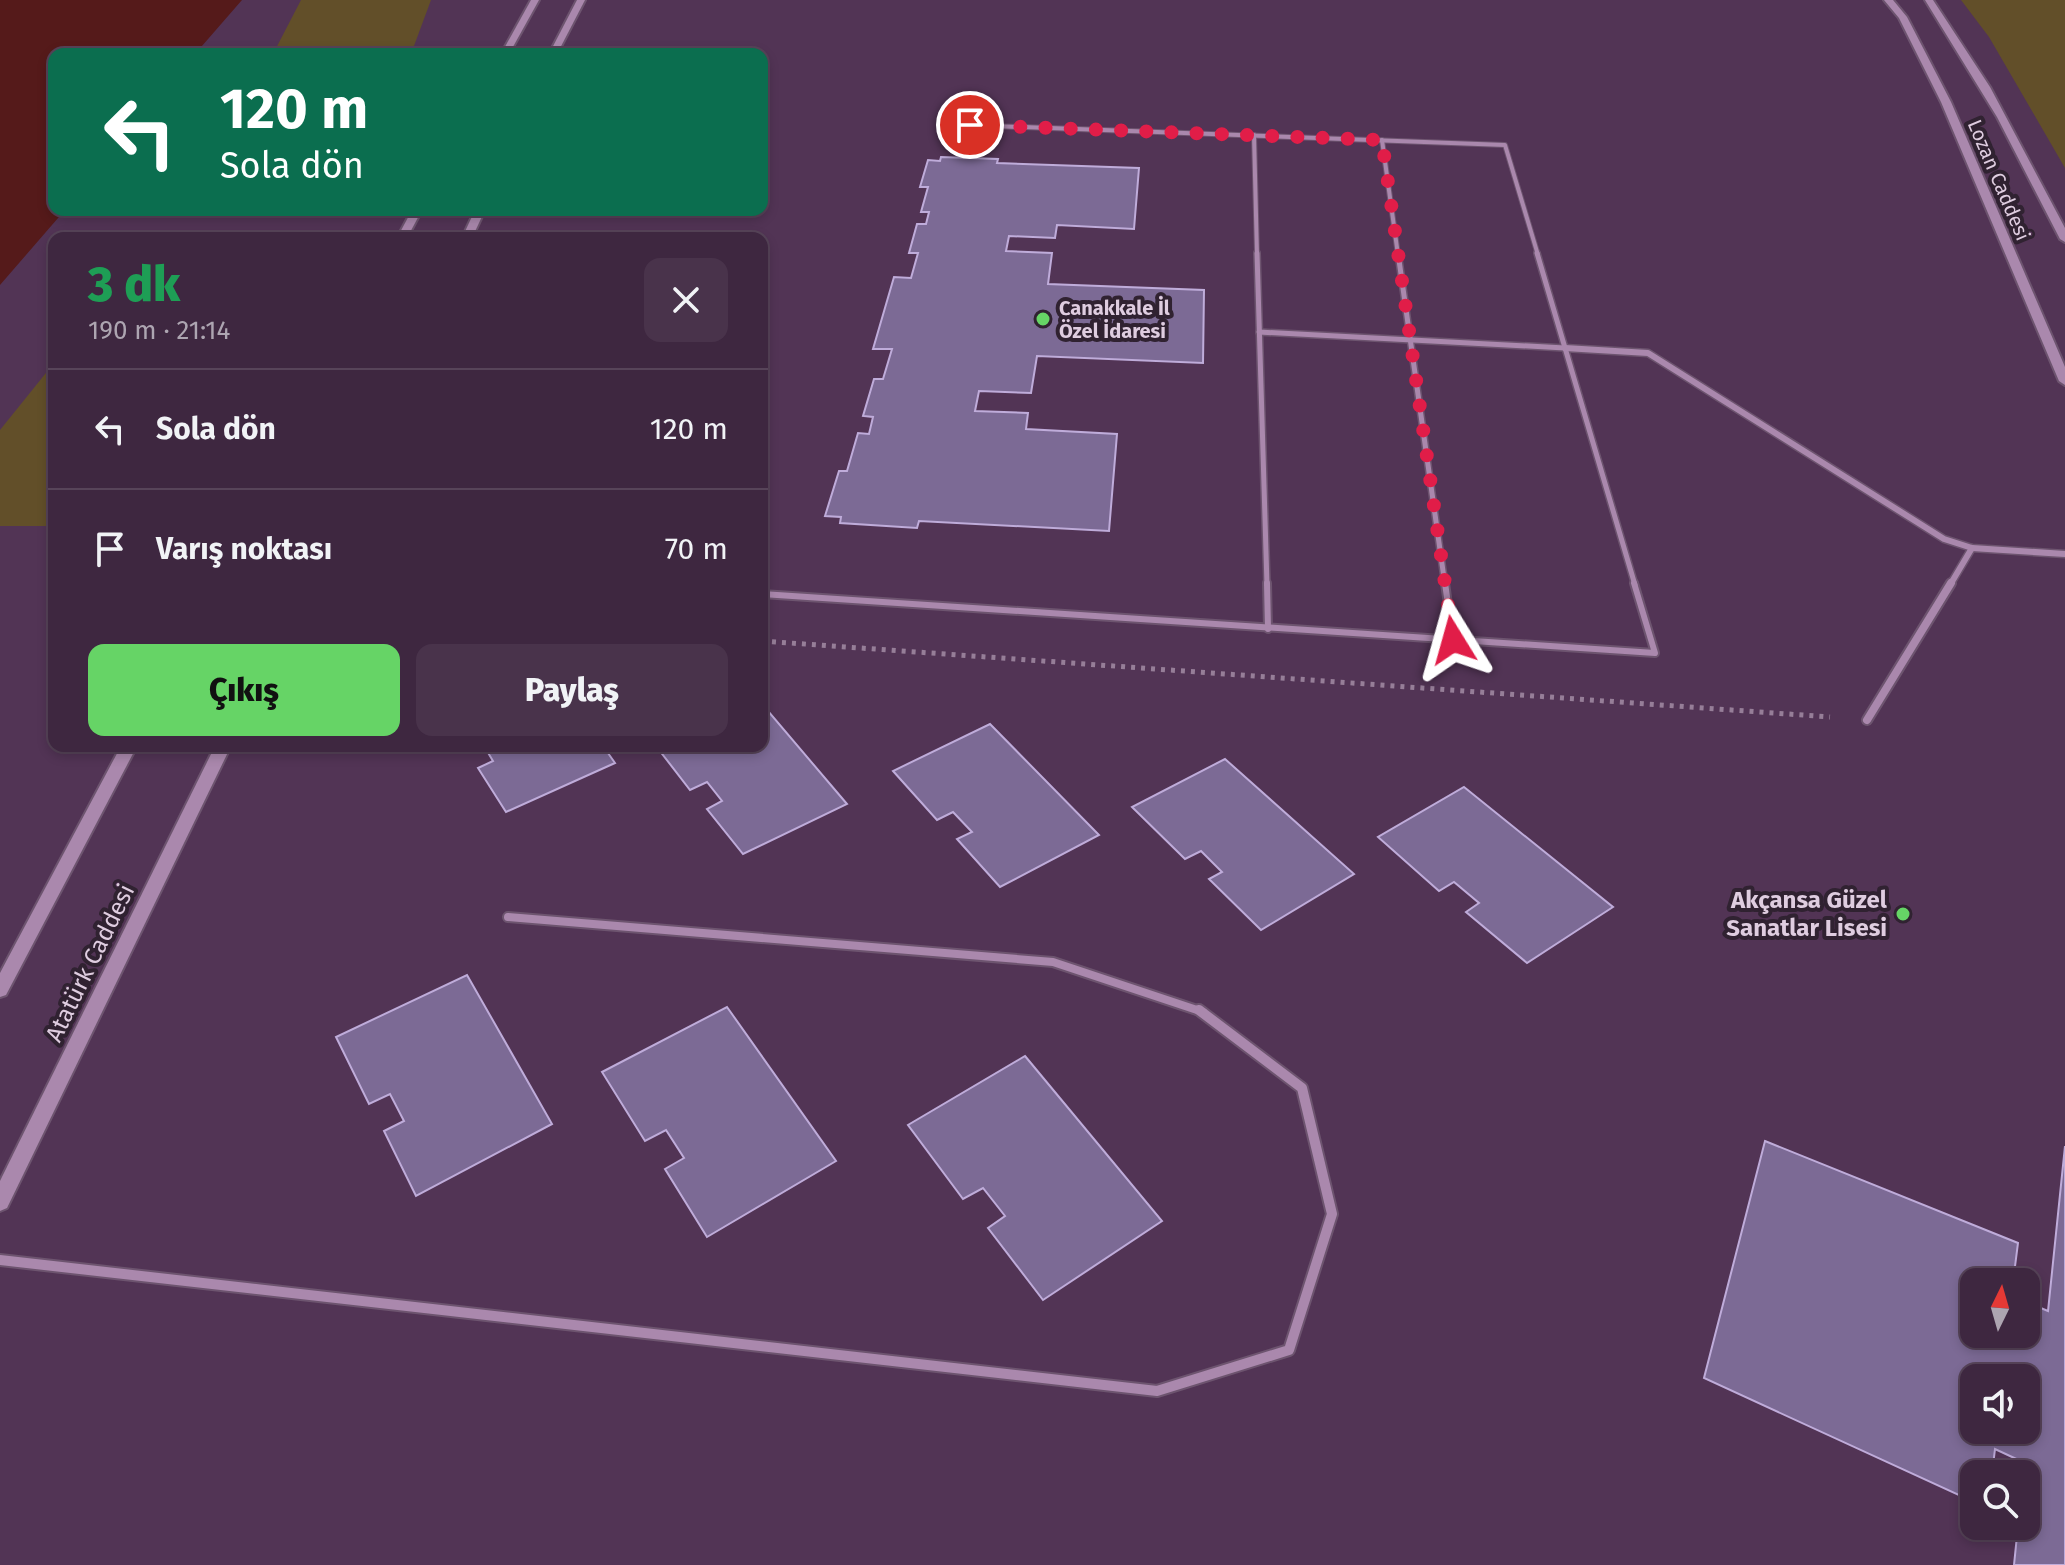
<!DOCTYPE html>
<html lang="tr">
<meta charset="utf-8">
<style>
body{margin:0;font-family:"Fira Sans",sans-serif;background:#49334b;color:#f1f3f6;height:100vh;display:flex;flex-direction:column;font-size:30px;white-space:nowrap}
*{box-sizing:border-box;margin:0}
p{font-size:26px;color:#ada5b1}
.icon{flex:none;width:44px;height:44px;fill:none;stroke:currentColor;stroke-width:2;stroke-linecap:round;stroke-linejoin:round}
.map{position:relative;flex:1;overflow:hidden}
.drawer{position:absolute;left:48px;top:232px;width:720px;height:520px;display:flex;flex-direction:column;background:#3e2740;border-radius:16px;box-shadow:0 4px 12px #0003,0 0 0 2px #574459}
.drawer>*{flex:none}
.top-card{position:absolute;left:48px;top:48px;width:720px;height:168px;border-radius:16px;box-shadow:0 4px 12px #0003,0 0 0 2px #574459;background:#0b6e4f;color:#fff;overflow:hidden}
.needle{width:52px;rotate:5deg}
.controls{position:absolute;left:1960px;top:1268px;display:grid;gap:16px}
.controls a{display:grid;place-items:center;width:80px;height:80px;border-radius:16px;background:#3e2740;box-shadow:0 4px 12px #0003,0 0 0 2px #574459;font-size:40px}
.pin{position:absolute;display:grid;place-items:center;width:68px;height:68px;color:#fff;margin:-34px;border:4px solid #fff;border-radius:50%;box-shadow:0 2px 8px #0007}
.me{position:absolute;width:88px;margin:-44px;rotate:352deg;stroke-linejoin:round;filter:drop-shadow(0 0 6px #0008)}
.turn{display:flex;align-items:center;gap:28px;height:168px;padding:0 40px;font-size:36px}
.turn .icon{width:104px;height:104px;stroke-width:2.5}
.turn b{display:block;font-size:56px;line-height:68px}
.round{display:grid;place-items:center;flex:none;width:84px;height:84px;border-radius:16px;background:#49334b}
.overview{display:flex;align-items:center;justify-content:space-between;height:136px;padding:0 40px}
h1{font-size:48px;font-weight:800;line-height:60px;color:#1e9e55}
.cta{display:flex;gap:16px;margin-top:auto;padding:16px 40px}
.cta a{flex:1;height:92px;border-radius:16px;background:#66d466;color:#111;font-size:32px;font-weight:800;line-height:92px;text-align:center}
.cta a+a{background:#49334b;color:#f1f3f6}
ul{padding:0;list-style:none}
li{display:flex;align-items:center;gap:24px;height:120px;padding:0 40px;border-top:2px solid #574459}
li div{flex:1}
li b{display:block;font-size:30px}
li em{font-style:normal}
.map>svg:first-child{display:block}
.green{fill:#624f29}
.water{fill:#551a1a}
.building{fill:#7c6a95;stroke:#bfacda;stroke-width:2;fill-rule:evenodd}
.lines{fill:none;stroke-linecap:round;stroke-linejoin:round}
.lane-far2-casing{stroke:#6d546f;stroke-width:6}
.lane-far1-casing{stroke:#6d546f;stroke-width:8}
.lane-casing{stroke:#6d546f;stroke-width:10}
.street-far2-casing{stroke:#6d546f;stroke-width:9}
.street-far1-casing{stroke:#6d546f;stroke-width:12}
.street-casing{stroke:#6d546f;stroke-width:14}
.secondary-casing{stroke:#6d546f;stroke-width:4}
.path{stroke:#967e98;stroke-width:5;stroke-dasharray:4 6;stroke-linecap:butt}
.lane-far2{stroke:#aa88ad;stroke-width:4}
.lane-far1{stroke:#aa88ad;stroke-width:5}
.lane{stroke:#aa88ad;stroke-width:6}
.street-far2{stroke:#aa88ad;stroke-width:6}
.street-far1{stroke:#aa88ad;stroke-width:8}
.street{stroke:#aa88ad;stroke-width:10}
.secondary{fill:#aa88ad;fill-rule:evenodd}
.route{stroke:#e11d48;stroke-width:14;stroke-dasharray:0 25.2}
.poi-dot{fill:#66d466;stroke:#302231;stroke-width:3}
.labels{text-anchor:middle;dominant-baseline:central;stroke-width:8;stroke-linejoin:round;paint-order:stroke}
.far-street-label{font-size:20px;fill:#dfcde0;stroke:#302231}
.far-poi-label{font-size:20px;font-weight:bold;fill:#dfcde0;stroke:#302231;text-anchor:start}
.poi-label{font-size:24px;font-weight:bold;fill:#dfcde0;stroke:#302231;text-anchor:end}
.street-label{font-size:24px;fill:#dfcde0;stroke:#302231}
</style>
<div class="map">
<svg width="2065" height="1565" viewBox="0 0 2065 1565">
<rect width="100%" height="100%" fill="#523455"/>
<g class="green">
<polygon points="301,0 431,0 411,54 273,54"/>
<polygon points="1961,0 2065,0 2065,168 1989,37"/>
<polygon points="54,363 54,526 0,526 0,430"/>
</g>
<polygon class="water" points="0,0 242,0 195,54 54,54 54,210 65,210 0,285"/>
<g class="building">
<polygon points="941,157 998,159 997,163 1139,168 1134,229 1057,225 1055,238 1009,236 1006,251 1052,253 1048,284 1204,290 1203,363 1037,356 1031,393 979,391 975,411 1028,413 1026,429 1117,434 1109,531 919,521 917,528 840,523 841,517 825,516 839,471 847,471 858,433 869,434 873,417 863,416 874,379 883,379 892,349 873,349 894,277 911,278 918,253 909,253 917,224 926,224 929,212 921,212 928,187 920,187 928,160 940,161"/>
<polygon points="762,704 847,804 743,854 707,809 722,801 707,782 690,790 656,746 762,746"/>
<polygon points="990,724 1099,835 1000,887 957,839 972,832 953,812 937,820 893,771"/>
<polygon points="484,746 603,746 615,763 506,812 478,768 493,761"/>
<polygon points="1225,759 1354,874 1261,930 1209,879 1222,872 1201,851 1185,859 1132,807"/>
<polygon points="1464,787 1613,907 1527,963 1466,912 1479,903 1454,882 1439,891 1378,837"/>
<polygon points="467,975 552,1124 416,1196 384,1131 404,1121 390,1094 369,1104 336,1037"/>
<polygon points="727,1007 836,1161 707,1237 665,1169 684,1158 666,1130 645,1141 602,1072"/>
<polygon points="1025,1056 1162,1221 1043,1300 988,1228 1005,1216 983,1188 963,1199 908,1125"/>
<path d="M 1765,1141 L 2018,1243 L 2013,1282 L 1974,1282 L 1974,1334 L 2026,1334 L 2026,1302 L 2048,1311 L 2065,1146 L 2065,1565 L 2014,1565 L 2018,1526 L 2026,1526 L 2025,1463 L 1995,1449 L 1992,1474 L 1974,1474 L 1974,1502 L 1704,1378 ZM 1974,1378 L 2026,1378 L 2026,1430 L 1974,1430 Z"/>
</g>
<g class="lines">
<defs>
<g id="lane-far2">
<polyline points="939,124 1505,145 1538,255"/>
<polyline points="1254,135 1257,255"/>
<polyline points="1382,140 1398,255"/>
</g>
<g id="lane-far1">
<polyline points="1257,253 1267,585"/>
<polyline points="1398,253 1445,585"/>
<polyline points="1537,253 1635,585"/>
<polyline points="1259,332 1565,348"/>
</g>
<g id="lane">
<polyline points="1267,583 1268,629"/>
<polyline points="1445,583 1453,640"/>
<polyline points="762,594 1655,653 1634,583"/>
</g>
<g id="street-far2">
<polyline points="1565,348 1648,353 1944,539 1972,548 2065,554"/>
<polyline points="1950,585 1972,548"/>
</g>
<g id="street-far1">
<polyline points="1867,720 1951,583"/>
<polyline points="508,917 1053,962 1203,1012"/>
</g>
<polyline id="street" points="0,1260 1157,1391 1289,1350 1332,1214 1302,1088 1199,1010"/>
<g id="secondary">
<polygon points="531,0 539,0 509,54 501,54"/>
<polygon points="577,0 585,0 557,54 549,54"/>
<polygon points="1884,0 1893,0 1907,17 1951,102 2065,367 2065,385 2059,381 1941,102 1899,18"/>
<polygon points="1925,0 1933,0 1990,87 2065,228 2065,242 2060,239 1997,117"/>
<polygon points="412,210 422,210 407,238 397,238"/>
<polygon points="475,210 485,210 472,238 462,238"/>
<polygon points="121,746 137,746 6,995 0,997 0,973"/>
<polygon points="215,746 231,746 7,1208 0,1211 0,1181"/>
</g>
</defs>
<use href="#lane-far2" class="lane-far2-casing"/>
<use href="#lane-far1" class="lane-far1-casing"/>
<use href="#lane" class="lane-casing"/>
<use href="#street-far2" class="street-far2-casing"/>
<use href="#street-far1" class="street-far1-casing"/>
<use href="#street" class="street-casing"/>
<use href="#secondary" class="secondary-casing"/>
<polyline class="path" points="762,641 1830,717"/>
<use href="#lane-far2" class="lane-far2"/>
<use href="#lane-far1" class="lane-far1"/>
<use href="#lane" class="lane"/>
<use href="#street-far2" class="street-far2"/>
<use href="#street-far1" class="street-far1"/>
<use href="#street" class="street"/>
<use href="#secondary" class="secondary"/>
</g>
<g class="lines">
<polyline class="route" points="970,125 1382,140 1453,640"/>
</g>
<g class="poi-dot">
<circle cx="1043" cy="319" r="8"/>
<circle cx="1903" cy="914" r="8"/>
</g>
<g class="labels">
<g class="far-street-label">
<text transform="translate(1999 180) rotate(67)">Lozan Caddesi</text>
</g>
<g class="far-poi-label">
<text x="1059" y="308">Çanakkale İl<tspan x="1059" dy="23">Özel İdaresi</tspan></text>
</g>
<g class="poi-label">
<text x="1887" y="900">Akçansa Güzel<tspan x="1887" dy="28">Sanatlar Lisesi</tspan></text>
</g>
<g class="street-label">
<text transform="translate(90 963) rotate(-64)">Atatürk Caddesi</text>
</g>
</g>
</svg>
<div class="controls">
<a><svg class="needle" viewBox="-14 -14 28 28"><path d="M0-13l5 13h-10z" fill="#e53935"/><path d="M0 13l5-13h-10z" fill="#ada5b1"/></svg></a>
<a><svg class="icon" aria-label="sound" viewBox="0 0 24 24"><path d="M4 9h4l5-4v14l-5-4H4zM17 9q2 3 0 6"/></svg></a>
<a><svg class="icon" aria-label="search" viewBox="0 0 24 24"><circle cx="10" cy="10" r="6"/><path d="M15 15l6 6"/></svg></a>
</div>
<div class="pin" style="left:970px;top:125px;background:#d93025"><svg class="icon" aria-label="arrive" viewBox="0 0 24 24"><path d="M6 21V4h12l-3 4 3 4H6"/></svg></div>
<svg class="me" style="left:1453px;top:640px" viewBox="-20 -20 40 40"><path d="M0-17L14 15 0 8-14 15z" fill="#e11d48" stroke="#fff" stroke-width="4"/></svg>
<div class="top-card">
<div class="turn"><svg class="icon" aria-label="left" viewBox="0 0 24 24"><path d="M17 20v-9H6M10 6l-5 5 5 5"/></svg><div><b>120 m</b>Sola dön</div></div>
</div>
<section class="drawer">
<div class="overview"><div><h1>3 dk</h1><p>190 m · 21:14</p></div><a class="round"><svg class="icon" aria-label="close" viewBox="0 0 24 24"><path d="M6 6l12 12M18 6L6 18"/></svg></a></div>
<ul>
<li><svg class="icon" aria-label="left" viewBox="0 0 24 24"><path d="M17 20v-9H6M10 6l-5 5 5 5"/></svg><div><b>Sola dön</b></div><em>120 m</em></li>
<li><svg class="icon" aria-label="arrive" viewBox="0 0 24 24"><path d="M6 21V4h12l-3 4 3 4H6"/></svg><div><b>Varış noktası</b></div><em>70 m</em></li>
</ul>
<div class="cta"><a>Çıkış</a><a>Paylaş</a></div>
</section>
</div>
